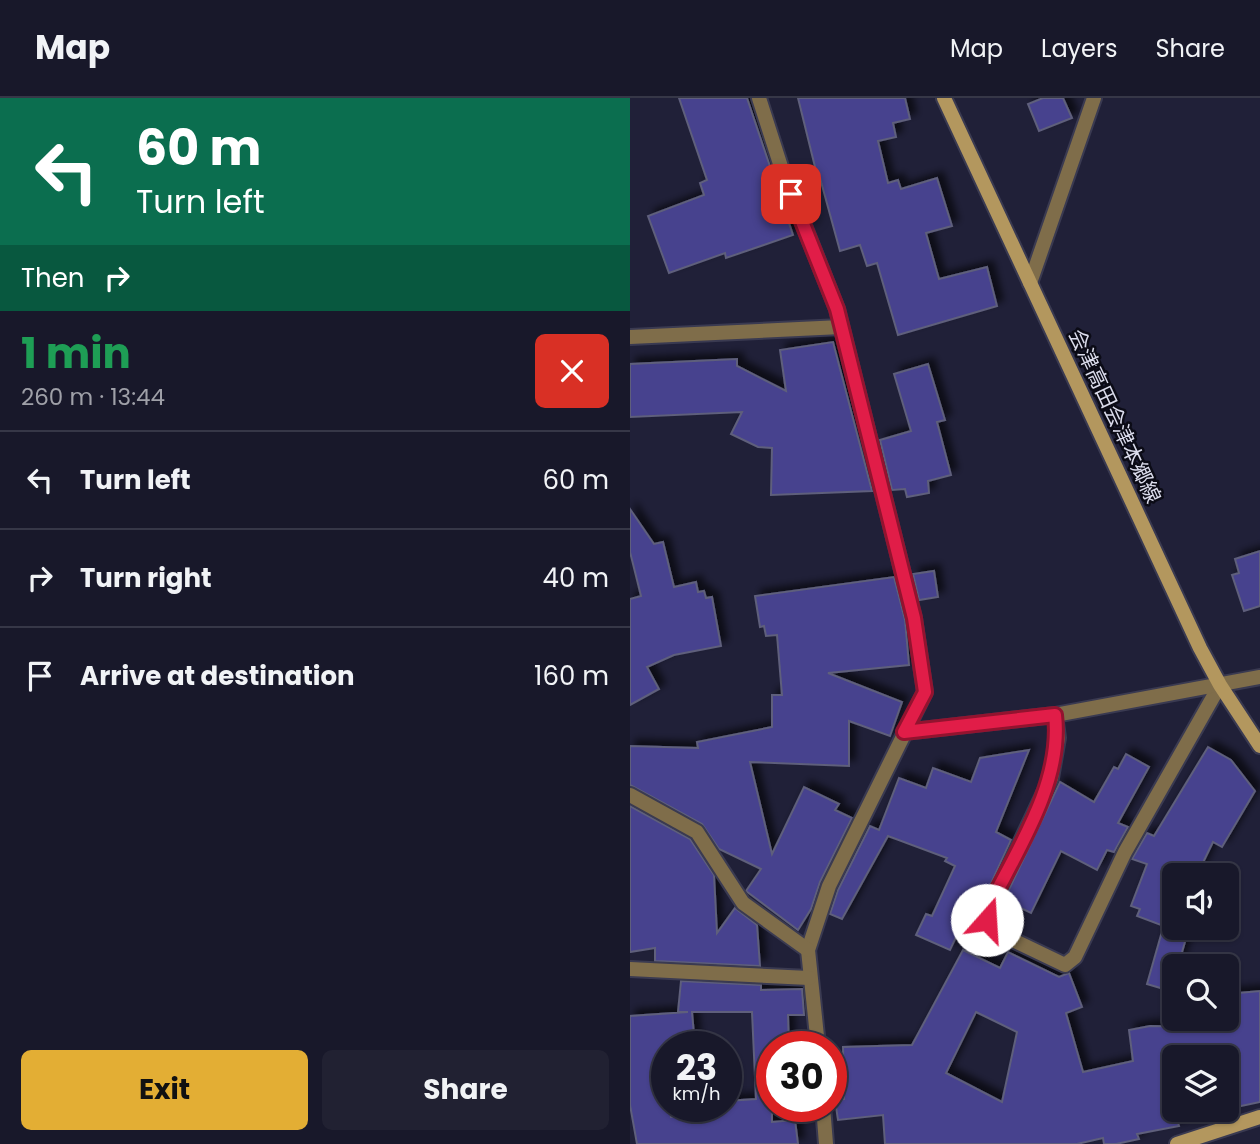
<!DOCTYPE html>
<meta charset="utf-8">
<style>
body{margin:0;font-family:Poppins,"Noto Sans JP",sans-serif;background:#212132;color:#f1f3f6;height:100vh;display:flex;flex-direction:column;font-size:26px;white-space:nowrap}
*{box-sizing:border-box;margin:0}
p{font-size:23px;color:#9fa0a8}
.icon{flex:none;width:38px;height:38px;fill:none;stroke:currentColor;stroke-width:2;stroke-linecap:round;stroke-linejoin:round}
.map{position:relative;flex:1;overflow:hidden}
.details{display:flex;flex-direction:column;background:#18182a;width:630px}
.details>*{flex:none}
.guide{background:#0b6e4f;color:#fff;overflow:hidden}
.tools{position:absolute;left:532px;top:765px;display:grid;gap:14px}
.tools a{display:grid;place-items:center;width:77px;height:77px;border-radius:10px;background:#18182a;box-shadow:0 2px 5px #0004,0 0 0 2px #363747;font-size:35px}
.speed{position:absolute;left:21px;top:933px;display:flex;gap:14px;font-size:35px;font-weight:700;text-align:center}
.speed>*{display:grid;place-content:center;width:91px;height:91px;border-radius:50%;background:#18182a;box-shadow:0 2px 5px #0004,0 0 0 2px #363747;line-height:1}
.speed small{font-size:18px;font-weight:400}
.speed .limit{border:10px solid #d22;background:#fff;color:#111}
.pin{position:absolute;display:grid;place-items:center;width:60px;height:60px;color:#fff;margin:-30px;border-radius:14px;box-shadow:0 4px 10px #0006}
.me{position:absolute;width:77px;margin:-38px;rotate:19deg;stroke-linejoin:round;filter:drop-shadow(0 0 5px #0008)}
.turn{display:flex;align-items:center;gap:24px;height:147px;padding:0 21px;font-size:32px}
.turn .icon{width:91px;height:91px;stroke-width:2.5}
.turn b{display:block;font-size:49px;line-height:60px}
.then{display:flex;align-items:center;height:66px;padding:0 21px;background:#0003;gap:14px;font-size:26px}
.round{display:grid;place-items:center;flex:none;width:74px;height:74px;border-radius:10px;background:#212132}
.summary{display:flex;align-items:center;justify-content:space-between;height:119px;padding:0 21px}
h1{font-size:42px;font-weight:700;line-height:52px;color:#1e9e55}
.primary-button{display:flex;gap:14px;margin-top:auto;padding:14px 21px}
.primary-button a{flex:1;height:80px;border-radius:10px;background:#e3ae34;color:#111;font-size:28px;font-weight:700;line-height:80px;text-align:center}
.primary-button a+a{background:#212132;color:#f1f3f6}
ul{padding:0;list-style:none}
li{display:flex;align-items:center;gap:21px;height:98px;padding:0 21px;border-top:2px solid #363747}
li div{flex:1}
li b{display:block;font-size:26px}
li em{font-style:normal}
header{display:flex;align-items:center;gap:42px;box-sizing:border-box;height:98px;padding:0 35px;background:#18182a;border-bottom:2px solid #363747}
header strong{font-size:33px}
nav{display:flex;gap:38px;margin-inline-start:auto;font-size:24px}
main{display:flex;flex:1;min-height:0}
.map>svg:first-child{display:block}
.building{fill:#46428e;stroke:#5e5f7b;stroke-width:2;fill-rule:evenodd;filter:url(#shadow)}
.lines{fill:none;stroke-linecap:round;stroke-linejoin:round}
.street-casing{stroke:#3a3a51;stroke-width:18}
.secondary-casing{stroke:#3a3a51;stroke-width:18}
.street{stroke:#7f6d4a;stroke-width:14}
.secondary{stroke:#b3975e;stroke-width:14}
.route-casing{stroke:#92132f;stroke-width:18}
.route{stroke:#e11d48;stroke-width:12}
.labels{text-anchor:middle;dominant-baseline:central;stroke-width:5;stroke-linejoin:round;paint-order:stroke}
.street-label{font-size:21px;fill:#dbdcec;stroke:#0b0b16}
</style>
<header>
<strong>Map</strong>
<nav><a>Map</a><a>Layers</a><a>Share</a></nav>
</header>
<main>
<section class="details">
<div class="guide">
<div class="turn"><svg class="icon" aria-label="left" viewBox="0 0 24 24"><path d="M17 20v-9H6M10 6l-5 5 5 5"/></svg><div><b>60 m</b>Turn left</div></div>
<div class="then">Then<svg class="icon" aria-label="right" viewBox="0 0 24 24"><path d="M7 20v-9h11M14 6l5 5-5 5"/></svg></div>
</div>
<div class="summary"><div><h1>1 min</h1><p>260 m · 13:44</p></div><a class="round" style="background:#d93025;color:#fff"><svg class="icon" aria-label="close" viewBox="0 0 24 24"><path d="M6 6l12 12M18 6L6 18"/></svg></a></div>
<ul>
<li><svg class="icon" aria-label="left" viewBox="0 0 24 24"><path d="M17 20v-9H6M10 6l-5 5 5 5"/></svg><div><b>Turn left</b></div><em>60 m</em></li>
<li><svg class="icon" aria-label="right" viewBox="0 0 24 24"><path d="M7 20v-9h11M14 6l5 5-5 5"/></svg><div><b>Turn right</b></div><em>40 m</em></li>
<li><svg class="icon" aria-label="arrive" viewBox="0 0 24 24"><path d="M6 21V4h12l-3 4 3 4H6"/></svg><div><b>Arrive at destination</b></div><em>160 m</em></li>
</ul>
<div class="primary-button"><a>Exit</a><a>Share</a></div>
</section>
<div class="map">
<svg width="630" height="1046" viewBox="0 0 630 1046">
<defs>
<filter id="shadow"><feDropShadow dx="6" dy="-6" stdDeviation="3.5" flood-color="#0009"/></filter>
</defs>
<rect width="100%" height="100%" fill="#202038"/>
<g class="building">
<polygon points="49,0 117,0 163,137 96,160 95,155 39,175 18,118 74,97 70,85 77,82"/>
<polygon points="168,0 275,0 280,21 263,25 266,39 248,43 258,85 268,82 271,91 307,80 322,128 296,135 309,181 357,169 367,208 268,237 247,165 237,168 230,147 210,153 190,80 188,81"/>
<polygon points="413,0 433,0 442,20 409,33 398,6"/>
<polygon points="203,244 242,393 141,397 142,350 128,349 101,336 112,314 0,319 0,266 107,261 107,268 156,293 150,252"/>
<polygon points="298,266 315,322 307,324 321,377 298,383 299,395 277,399 275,391 262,392 250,342 281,333 264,276"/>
<polygon points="0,411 24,446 33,444 44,489 66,484 68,494 74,493 76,500 82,499 91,548 44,557 17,569 29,591 0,607 0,501 11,498 0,454"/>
<polygon points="630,453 630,508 614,513 602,477 609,475 605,461"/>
<polygon points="304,473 308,499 289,502 283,476"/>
<polygon points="264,479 275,522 279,567 198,575 272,604 260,638 219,623 219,668 120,664 142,756 174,689 209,706 205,712 222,720 190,784 181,811 168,832 116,793 131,771 89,751 72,726 0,687 0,648 68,650 67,644 142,629 142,597 152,597 147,537 136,538 134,528 130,529 125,498"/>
<polygon points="578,649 601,662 625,693 592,749 583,744 567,777 544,777 544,793 531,827 507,818 510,811 501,808 517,766 502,761 517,735 524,738"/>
<polygon points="399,652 366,734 381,742 357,794 349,790 320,852 286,837 296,816 302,818 325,768 315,763 317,760 258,738 212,821 200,816 208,792 240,728 249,732 269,680 296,690 303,670 341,684 350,660"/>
<polygon points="496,656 519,669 488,725 498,729 484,754 477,752 467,772 431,753 401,815 374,802 430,684 464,704 484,669 488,671"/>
<polygon points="0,708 60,741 84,777 87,835 105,810 127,827 130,868 25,863 25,850 0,854"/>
<polygon points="533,830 559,830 548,868 544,868 544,879 540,878 537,892 517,886"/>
<path d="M 333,852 L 370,870 L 378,854 L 429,879 L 439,875 L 452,909 L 436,915 L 453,974 L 503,963 L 499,932 L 520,928 L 584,929 L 583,920 L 597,920 L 597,913 L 604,911 L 597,909 L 597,896 L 630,893 L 630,1004 L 597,1011 L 597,959 L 593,949 L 544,947 L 544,1012 L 549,1028 L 507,1036 L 509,1041 L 486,1046 L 474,1046 L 473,1040 L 447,1046 L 255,1046 L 253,1017 L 208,1022 L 205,1002 L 214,1001 L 213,949 L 282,947 ZM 346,914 L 387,934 L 372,1004 L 316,975 Z"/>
<path d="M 51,883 L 131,887 L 131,892 L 172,891 L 174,917 L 158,917 L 159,948 L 142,948 L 142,1024 L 165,1022 L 168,1046 L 7,1046 L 0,1007 L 0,918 L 58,914 L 48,914 ZM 62,914 L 122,914 L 126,1001 L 96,1003 L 96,1008 L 85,1008 L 85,1014 L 41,1019 L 39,1008 L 37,1008 L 37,948 L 65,948 Z"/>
</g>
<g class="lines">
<defs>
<g id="street">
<polyline points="129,0 152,72 207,211 284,520 295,594 199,788 178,852 188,948"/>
<polyline points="400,185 464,0"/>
<polyline points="0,239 211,229"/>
<polyline points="425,617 428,640 421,680 356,818 364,833 435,867 445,859 495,754 590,587"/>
<polyline points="274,634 425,617 630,579"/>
<polyline points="0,697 67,734 113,805 178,852"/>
<polyline points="0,871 179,880"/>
<polyline points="193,1008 196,1046"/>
</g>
<g id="secondary">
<polyline points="314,0 570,550 590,587 630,648"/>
<polyline points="547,1046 630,1019"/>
</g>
</defs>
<use href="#street" class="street-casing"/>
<use href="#secondary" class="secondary-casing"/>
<use href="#street" class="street"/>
<use href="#secondary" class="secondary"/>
</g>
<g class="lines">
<defs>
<path id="route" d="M 161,96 L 207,211 L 284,520 L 295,594 L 274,634 L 425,617 C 433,685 386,754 356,814 L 357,822"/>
</defs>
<use href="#route" class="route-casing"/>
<use href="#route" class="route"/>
</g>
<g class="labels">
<g class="street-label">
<text transform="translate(485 318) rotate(65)">会津高田会津本郷線</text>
</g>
</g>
</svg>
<div class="tools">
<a><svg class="icon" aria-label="sound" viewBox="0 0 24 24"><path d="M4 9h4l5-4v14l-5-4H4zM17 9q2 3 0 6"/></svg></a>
<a><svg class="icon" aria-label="search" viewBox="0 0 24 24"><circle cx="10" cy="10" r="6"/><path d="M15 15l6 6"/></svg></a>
<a><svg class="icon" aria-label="layers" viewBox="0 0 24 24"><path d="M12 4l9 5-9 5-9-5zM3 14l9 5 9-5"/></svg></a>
</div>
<div class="speed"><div>23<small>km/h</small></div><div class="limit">30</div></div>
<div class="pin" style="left:161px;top:96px;background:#d93025"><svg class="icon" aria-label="arrive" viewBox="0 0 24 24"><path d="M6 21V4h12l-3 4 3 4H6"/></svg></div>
<svg class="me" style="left:357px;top:822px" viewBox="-20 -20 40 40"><circle r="19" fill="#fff"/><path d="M0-13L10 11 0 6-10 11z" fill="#e11d48"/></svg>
</div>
</main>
